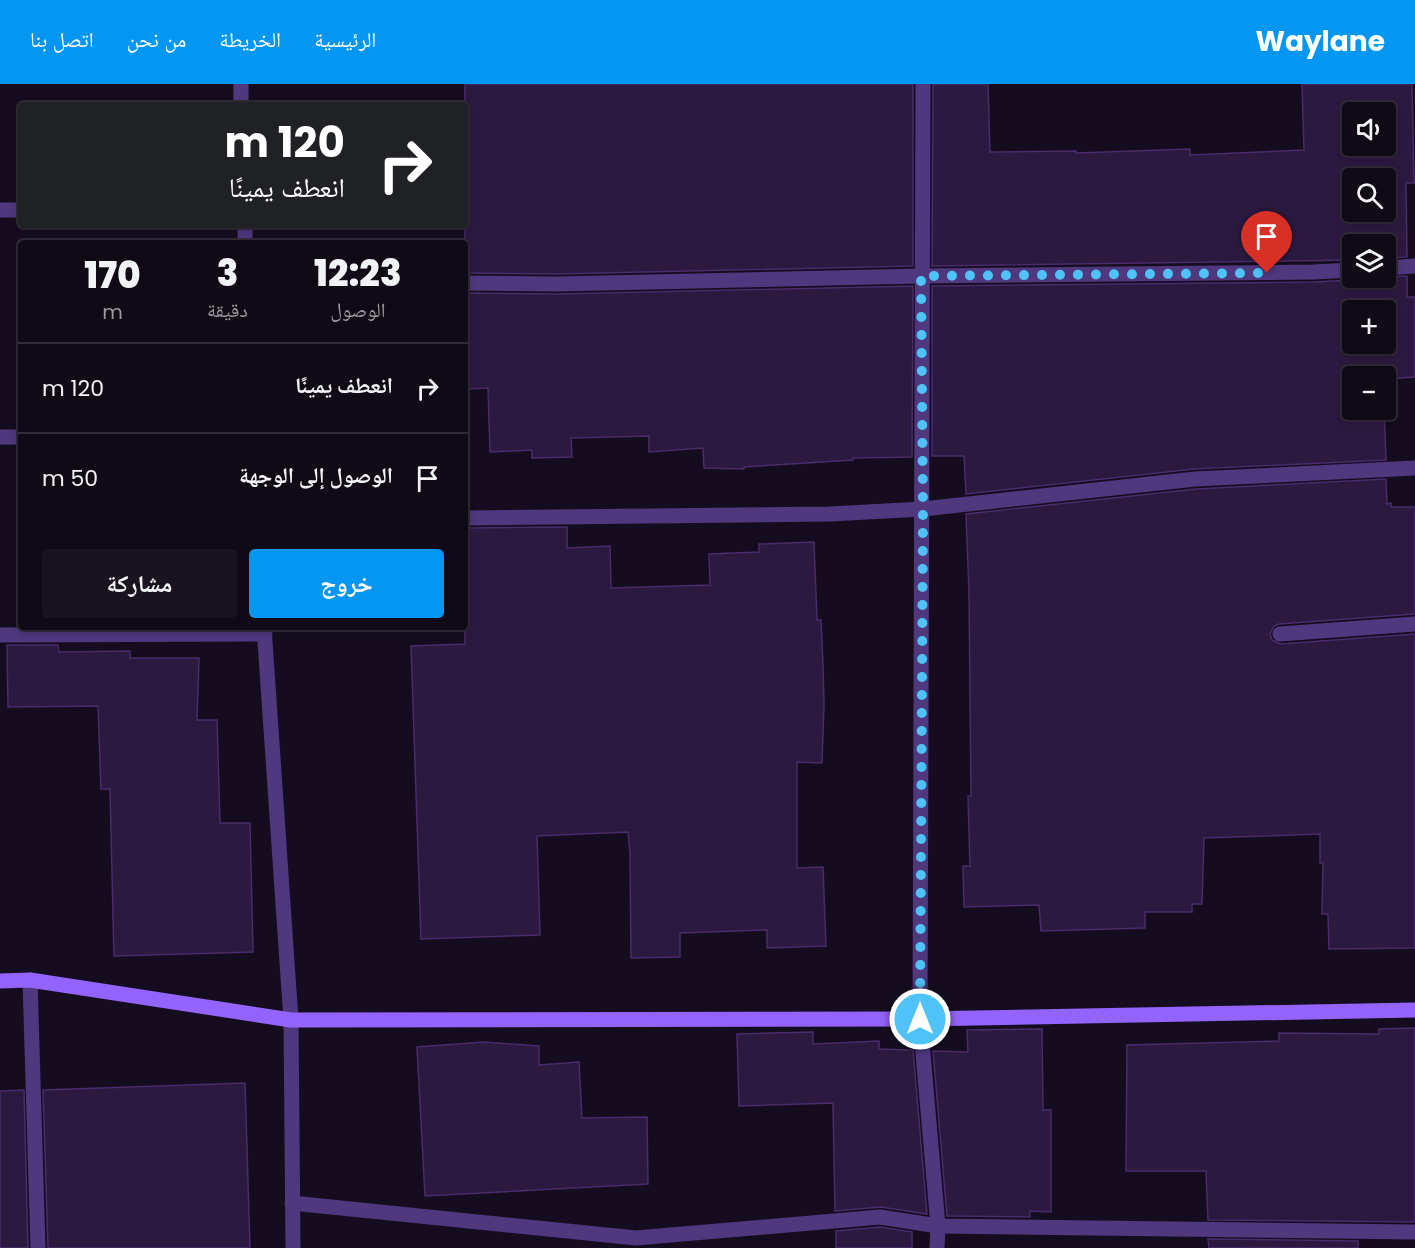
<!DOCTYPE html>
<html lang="ar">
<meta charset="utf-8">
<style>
body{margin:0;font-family:Poppins,"Noto Naskh Arabic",sans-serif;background:#191320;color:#f1f3f6;direction:rtl;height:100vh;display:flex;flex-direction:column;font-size:22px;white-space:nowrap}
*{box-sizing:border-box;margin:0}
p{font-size:20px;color:#9c9aa1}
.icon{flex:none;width:33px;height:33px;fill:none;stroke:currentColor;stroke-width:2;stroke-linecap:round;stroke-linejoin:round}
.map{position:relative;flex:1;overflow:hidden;direction:ltr}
.drawer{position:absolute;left:18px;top:156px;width:450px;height:390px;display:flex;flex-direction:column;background:#100a17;border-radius:6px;box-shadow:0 3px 9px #0003,0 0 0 2px #302b36;direction:rtl}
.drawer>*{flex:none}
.banner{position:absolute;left:18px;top:18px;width:450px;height:126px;border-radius:6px;box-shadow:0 3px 9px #0003,0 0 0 2px #302b36;direction:rtl;background:#202124;color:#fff;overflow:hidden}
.buttons{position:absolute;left:1342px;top:18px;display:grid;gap:12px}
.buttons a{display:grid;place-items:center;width:54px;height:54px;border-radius:6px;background:#100a17;box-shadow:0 3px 9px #0003,0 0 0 2px #302b36;font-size:30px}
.pin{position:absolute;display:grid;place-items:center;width:51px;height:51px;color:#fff;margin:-62px -26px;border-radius:50% 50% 50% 0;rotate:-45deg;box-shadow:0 0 6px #0007}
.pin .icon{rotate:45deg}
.me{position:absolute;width:66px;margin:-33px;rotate:0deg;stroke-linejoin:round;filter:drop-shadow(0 0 4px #0008)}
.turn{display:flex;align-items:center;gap:21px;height:126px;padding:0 24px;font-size:27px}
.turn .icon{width:78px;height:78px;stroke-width:2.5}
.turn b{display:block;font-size:42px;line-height:51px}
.eta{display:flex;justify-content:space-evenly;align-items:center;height:102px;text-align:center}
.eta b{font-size:36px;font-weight:800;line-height:42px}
.button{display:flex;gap:12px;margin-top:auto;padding:12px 24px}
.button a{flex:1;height:69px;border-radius:6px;background:#0396f2;color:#fff;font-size:24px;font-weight:800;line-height:69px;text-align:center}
.button a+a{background:#191320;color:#f1f3f6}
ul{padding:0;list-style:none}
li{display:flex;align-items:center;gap:18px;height:90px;padding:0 24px;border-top:2px solid #302b36}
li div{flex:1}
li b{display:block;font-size:22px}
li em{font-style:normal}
header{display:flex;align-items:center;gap:36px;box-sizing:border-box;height:84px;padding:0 30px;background:#0396f2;color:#fff}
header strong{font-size:28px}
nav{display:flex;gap:33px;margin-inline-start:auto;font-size:21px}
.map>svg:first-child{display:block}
.building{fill:#2c1940;stroke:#4a2b6b;stroke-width:1.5;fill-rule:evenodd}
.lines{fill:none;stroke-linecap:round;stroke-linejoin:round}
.minor{stroke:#4f387e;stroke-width:15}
.secondary{stroke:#9364fd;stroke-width:15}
.route{stroke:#4fc3f7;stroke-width:10;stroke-dasharray:0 18}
</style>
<header>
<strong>Waylane</strong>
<nav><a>الرئيسية</a><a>الخريطة</a><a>من نحن</a><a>اتصل بنا</a></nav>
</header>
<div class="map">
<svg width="1415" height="1164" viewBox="0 0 1415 1164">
<rect width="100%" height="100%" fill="#150d1f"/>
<g class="building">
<polygon points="465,0 913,0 913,182 557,190 465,189"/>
<path d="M 933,0 L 988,0 L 990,68 L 1076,67 L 1076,69 L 1190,65 L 1190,71 L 1304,66 L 1302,0 L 1412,0 L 1414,99 L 1406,99 L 1407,173 L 1386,174 L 1386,160 L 1353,160 L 1353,176 L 932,182 ZM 1353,28 L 1386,28 L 1386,62 L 1353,62 ZM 1353,94 L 1386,94 L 1386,128 L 1353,128 Z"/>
<path d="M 1407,192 L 1407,213 L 1415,213 L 1415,293 L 1386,295 L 1386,292 L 1353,292 L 1353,326 L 1384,326 L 1386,376 L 1194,385 L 966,410 L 964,372 L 932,372 L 932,202 L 1313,198 L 1353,196 L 1359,194 ZM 1353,226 L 1386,226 L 1386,260 L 1353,260 Z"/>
<polygon points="913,202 912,373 853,374 853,376 744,383 744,385 704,384 703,364 649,368 649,352 571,354 572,373 532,374 532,366 490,368 488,304 465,305 465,209 557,210"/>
<polygon points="1386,395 1387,420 1391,419 1391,423 1415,423 1415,530 1279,540 1274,542 1270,550 1272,556 1281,560 1415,550 1415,864 1329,865 1328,830 1322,830 1323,779 1320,779 1320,750 1204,754 1202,820 1192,820 1192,828 1145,828 1145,844 1041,847 1039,821 964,823 963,782 970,782 968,712 971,712 969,508 966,430 1196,405"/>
<polygon points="567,443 567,464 610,462 611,504 710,501 709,470 759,468 759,460 814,458 817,536 821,536 823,581 824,620 822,679 797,678 797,784 823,783 826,862 767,864 767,846 680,849 680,873 631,874 630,769 628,748 537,752 540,851 421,855 411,562 465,560 465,444"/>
<polygon points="7,561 58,561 59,568 130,567 130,574 199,574 197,636 217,636 220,739 250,739 253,868 114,872 110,705 101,705 98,622 8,623"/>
<polygon points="1415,944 1415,1138 1208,1136 1206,1087 1126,1087 1127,961 1279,957 1279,949 1379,950 1379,945"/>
<polygon points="1042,945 1043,1026 1051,1026 1051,1128 1030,1127 1030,1133 947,1132 933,967 968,968 967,946"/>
<polygon points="813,948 813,960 879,957 879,965 913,966 927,1130 881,1123 835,1127 833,1019 739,1022 737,950"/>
<polygon points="484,958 539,962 539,981 579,978 582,1034 647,1033 648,1100 425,1112 417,963"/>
<polygon points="245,999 250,1164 48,1164 43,1006"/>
<polygon points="24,1006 28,1164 0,1164 0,1007"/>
<polygon points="880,1143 912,1148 912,1164 836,1164 836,1147"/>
<polygon points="1208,1155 1358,1157 1358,1164 1209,1164"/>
</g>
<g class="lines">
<g class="minor">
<polyline points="241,0 241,21"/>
<polyline points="923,0 920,935 938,1142 937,1164"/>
<polyline points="0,126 21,126"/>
<polyline points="245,159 245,141"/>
<polyline points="1386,184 1415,182"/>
<polyline points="465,199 557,200 921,192 1313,188 1353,186"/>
<polyline points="0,353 21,353"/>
<polyline points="465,434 830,430 923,425 1195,395 1415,384"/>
<polyline points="264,543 291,936 293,1164"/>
<polyline points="1280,550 1415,540"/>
<polyline points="0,551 265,550"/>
<polyline points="30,896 38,1164"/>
<polyline points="292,1119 636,1154 880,1133 938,1142 1415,1148"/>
</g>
<polyline class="secondary" points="0,897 30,896 291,936 920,935 1415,926"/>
</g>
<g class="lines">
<polyline class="route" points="920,935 923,425 921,192 1267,189"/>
</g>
</svg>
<div class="buttons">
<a><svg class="icon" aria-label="sound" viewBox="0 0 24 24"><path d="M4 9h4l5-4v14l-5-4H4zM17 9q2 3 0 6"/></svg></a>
<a><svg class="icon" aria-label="search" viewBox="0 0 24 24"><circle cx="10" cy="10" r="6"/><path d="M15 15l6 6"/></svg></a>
<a><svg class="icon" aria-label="layers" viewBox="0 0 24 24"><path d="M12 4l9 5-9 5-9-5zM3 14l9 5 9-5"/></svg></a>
<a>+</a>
<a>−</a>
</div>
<div class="pin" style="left:1267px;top:189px;background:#d93025"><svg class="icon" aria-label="arrive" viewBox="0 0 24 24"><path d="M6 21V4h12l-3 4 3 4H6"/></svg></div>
<svg class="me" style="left:920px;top:935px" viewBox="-20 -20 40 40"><circle r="17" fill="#4fc3f7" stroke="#fff" stroke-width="3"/><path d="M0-11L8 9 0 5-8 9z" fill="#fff"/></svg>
<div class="banner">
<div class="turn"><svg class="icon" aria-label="right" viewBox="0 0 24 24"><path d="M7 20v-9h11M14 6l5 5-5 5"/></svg><div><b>120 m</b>انعطف يمينًا</div></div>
</div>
<section class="drawer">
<div class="eta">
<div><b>12:23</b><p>الوصول</p></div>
<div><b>3</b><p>دقيقة</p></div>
<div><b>170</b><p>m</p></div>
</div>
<ul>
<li><svg class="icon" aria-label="right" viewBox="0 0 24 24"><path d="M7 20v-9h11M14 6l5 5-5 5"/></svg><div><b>انعطف يمينًا</b></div><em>120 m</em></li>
<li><svg class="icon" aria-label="arrive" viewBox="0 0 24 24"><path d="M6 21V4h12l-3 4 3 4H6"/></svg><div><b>الوصول إلى الوجهة</b></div><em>50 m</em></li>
</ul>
<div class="button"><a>خروج</a><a>مشاركة</a></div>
</section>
</div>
